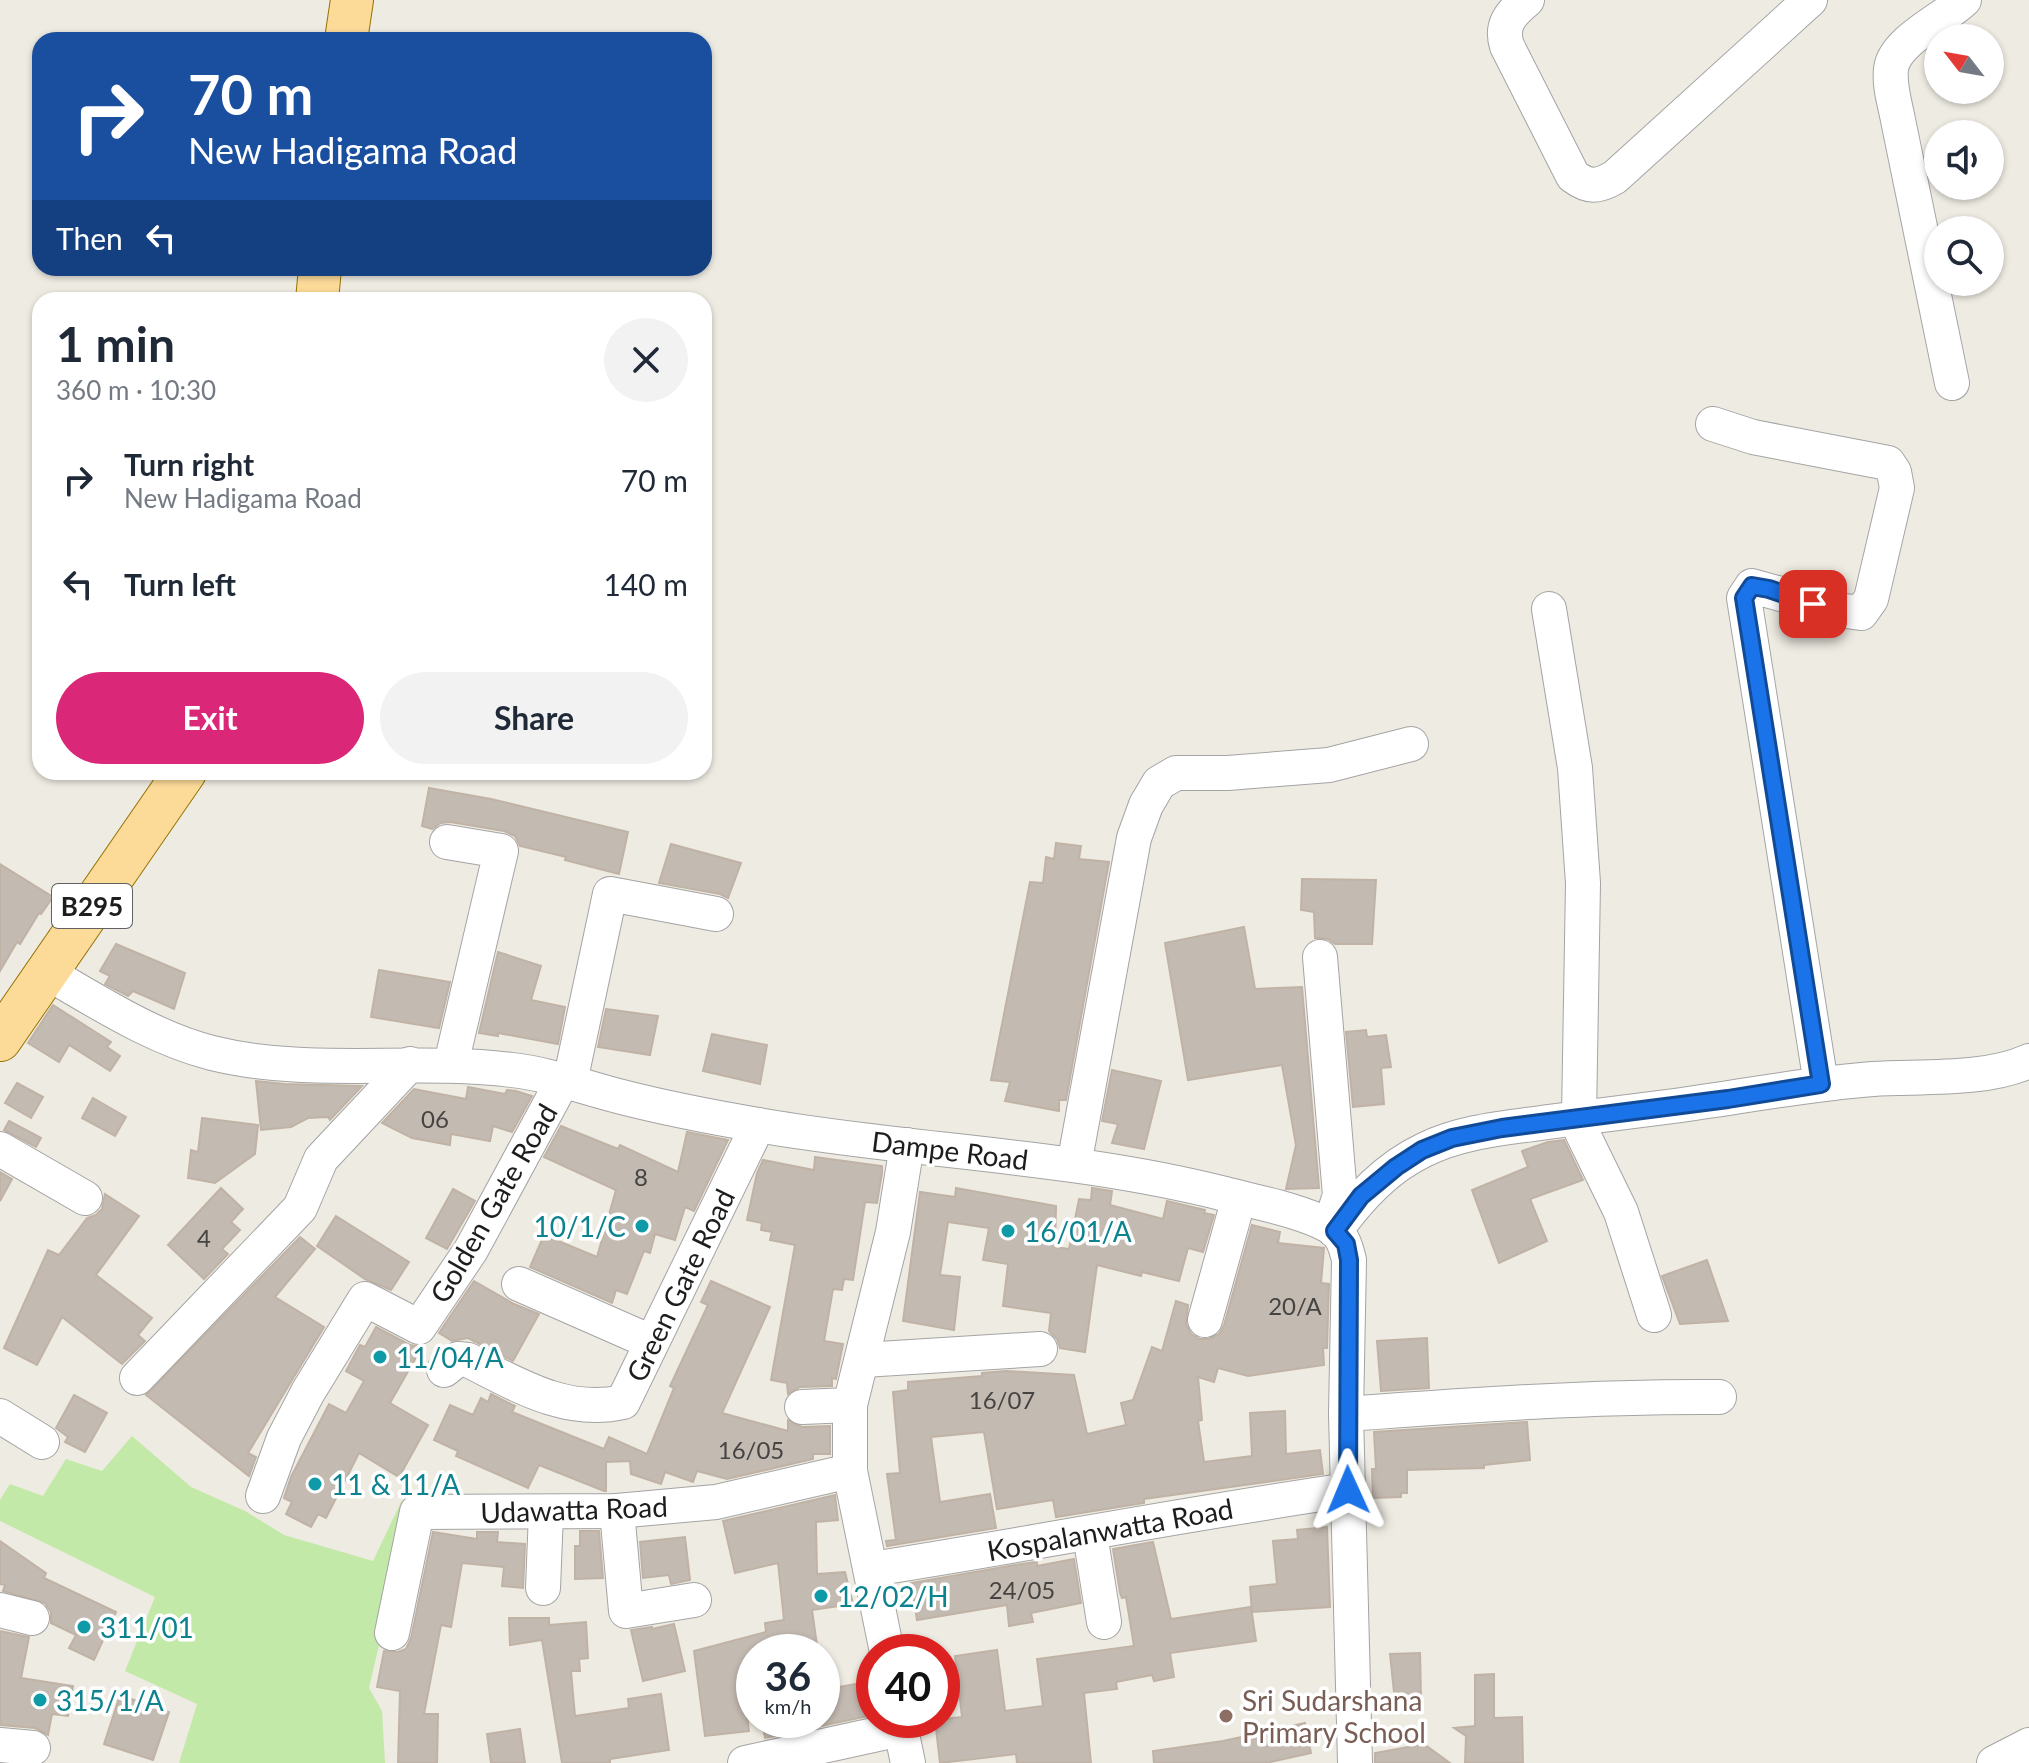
<!DOCTYPE html>
<meta charset="utf-8">
<style>
body{margin:0;font-family:Lato,sans-serif;background:#f2f2f3;color:#1f2937;height:100vh;display:flex;flex-direction:column;font-size:30px;white-space:nowrap}
*{box-sizing:border-box;margin:0}
p{font-size:26px;color:#747a83}
.icon{flex:none;width:44px;height:44px;fill:none;stroke:currentColor;stroke-width:2;stroke-linecap:round;stroke-linejoin:round}
.map{position:relative;flex:1;overflow:hidden}
.details{position:absolute;left:32px;top:292px;width:680px;height:488px;display:flex;flex-direction:column;background:#fff;border-radius:24px;box-shadow:0 2px 6px #0004}
.details>*{flex:none}
.top-card{position:absolute;left:32px;top:32px;width:680px;height:244px;border-radius:24px;box-shadow:0 2px 6px #0004;background:#1a4fa0;color:#fff;overflow:hidden}
.needle{width:52px;rotate:301deg}
.tools{position:absolute;left:1924px;top:24px;display:grid;gap:16px}
.tools a{display:grid;place-items:center;width:80px;height:80px;border-radius:50%;background:#fff;box-shadow:0 2px 6px #0004;font-size:40px}
.speed{position:absolute;left:736px;top:1634px;display:flex;gap:16px;font-size:40px;font-weight:700;text-align:center}
.speed>*{display:grid;place-content:center;width:104px;height:104px;border-radius:50%;background:#fff;box-shadow:0 2px 6px #0004;line-height:1}
.speed small{font-size:20px;font-weight:400}
.speed .limit{border:12px solid #d22;background:#fff;color:#111}
.pin{position:absolute;display:grid;place-items:center;width:68px;height:68px;color:#fff;margin:-34px;border-radius:16px;box-shadow:0 4px 12px #0006}
.me{position:absolute;width:88px;margin:-44px;rotate:359deg;stroke-linejoin:round;filter:drop-shadow(0 0 6px #0008)}
.turn{display:flex;align-items:center;gap:28px;height:168px;padding:0 24px;font-size:36px}
.turn .icon{width:104px;height:104px;stroke-width:2.5}
.turn b{display:block;font-size:56px;line-height:68px}
.then{display:flex;align-items:center;height:76px;padding:0 24px;background:#0003;gap:16px;font-size:30px}
.round{display:grid;place-items:center;flex:none;width:84px;height:84px;border-radius:42px;background:#f2f2f3}
.summary{display:flex;align-items:center;justify-content:space-between;height:136px;padding:0 24px}
h1{font-size:48px;font-weight:700;line-height:60px}
.primary-button{display:flex;gap:16px;margin-top:auto;padding:16px 24px}
.primary-button a{flex:1;height:92px;border-radius:48px;background:#db2777;color:#fff;font-size:32px;font-weight:700;line-height:92px;text-align:center}
.primary-button a+a{background:#f2f2f3;color:#1f2937}
ul{padding:0;list-style:none}
li{display:flex;align-items:center;gap:24px;height:104px;padding:0 24px}
li div{flex:1}
li b{display:block;font-size:30px}
li em{font-style:normal}
.map>svg:first-child{display:block}
.grass{fill:#c2e9a7}
.building{fill:#c3bab2;stroke:#c0b3a5;stroke-width:2}
.lines{fill:none;stroke-linecap:round;stroke-linejoin:round}
.minor-casing{stroke:#a4a4a4;stroke-width:36}
.major-casing{stroke:#967200;stroke-width:44}
.minor{stroke:#fff;stroke-width:34}
.major{stroke:#fcdb99;stroke-width:42}
.route-casing{stroke:#114b97;stroke-width:20}
.route{stroke:#1a73e8;stroke-width:14}
.culture-dot{fill:#0f9aa8;stroke:#fff;stroke-width:3}
.education-dot{fill:#8d6e63;stroke:#fff;stroke-width:3}
.labels{text-anchor:middle;dominant-baseline:central;stroke-width:7;stroke-linejoin:round;paint-order:stroke}
.number-label{font-size:24px;fill:#464442}
.shield{fill:#fff;stroke:#616161;stroke-width:2}
.shield-label{font-size:26px;font-weight:bold;fill:#1d1d1d}
.street-label{font-size:28px;fill:#1d1d1d;stroke:#fff}
.culture-label{font-size:28px;fill:#0d838f;stroke:#fff;text-anchor:start}
.education-label{font-size:28px;fill:#785e54;stroke:#fff;text-anchor:start}
</style>
<div class="map">
<svg width="2029" height="1763" viewBox="0 0 2029 1763">
<rect width="100%" height="100%" fill="#eeebe2"/>
<polygon class="grass" points="132,1436 191,1487 245,1511 284,1535 373,1561 402,1500 412,1503 369,1688 382,1711 385,1763 179,1763 197,1704 125,1671 155,1597 0,1521 0,1500 10,1484 43,1496 66,1459 102,1471"/>
<g class="building">
<polygon points="429,788 491,799 628,832 619,874 565,860 566,857 520,846 515,836 504,831 450,822 441,823 432,829 422,826"/>
<polygon points="1056,843 1081,846 1079,859 1109,862 1066,1100 1059,1100 1059,1111 1005,1101 1010,1082 991,1080 1030,882 1043,883 1046,857 1054,859"/>
<polygon points="671,844 741,863 728,898 720,894 659,883"/>
<polygon points="0,864 53,897 41,914 39,913 20,944 17,942 0,971"/>
<polygon points="1302,879 1376,880 1372,944 1335,944 1328,939 1315,938 1314,912 1301,910"/>
<polygon points="1244,927 1255,989 1302,987 1319,1188 1286,1189 1296,1145 1282,1065 1188,1080 1165,943"/>
<polygon points="116,944 185,973 174,1009 133,991 128,996 105,984 110,976 100,971"/>
<polygon points="498,952 541,966 531,1000 565,1007 558,1044 498,1033 498,1036 479,1033"/>
<polygon points="379,970 450,982 439,1028 371,1017"/>
<polygon points="53,1005 111,1042 107,1047 120,1056 110,1071 69,1045 59,1062 28,1043"/>
<polygon points="606,1009 658,1016 650,1055 598,1047"/>
<polygon points="1366,1030 1367,1037 1386,1035 1391,1067 1381,1068 1384,1104 1353,1107 1346,1032"/>
<polygon points="712,1034 767,1045 760,1084 703,1071"/>
<polygon points="1112,1070 1161,1081 1144,1149 1112,1143 1118,1124 1102,1121"/>
<polygon points="256,1081 285,1084 362,1086 330,1120 328,1117 308,1118 291,1127 261,1130"/>
<polygon points="17,1083 43,1097 31,1118 5,1103"/>
<polygon points="468,1087 505,1094 507,1090 516,1091 532,1096 512,1132 493,1126 490,1141 451,1134 450,1145 412,1138 382,1123 414,1089 466,1099"/>
<polygon points="93,1098 126,1117 115,1136 82,1118"/>
<polygon points="202,1118 258,1125 255,1154 215,1183 188,1178 191,1150 198,1152"/>
<polygon points="9,1121 41,1138 36,1147 4,1130"/>
<polygon points="561,1126 618,1149 620,1145 678,1172 687,1132 728,1140 694,1211 685,1207 675,1240 655,1234 650,1253 644,1251 627,1294 616,1290 612,1303 530,1267 544,1235 597,1257 616,1190 544,1157"/>
<polygon points="1564,1140 1583,1180 1530,1199 1547,1241 1499,1263 1472,1190 1528,1167 1522,1151 1548,1142"/>
<polygon points="815,1157 882,1166 882,1173 877,1203 865,1202 853,1280 844,1279 842,1290 833,1289 824,1341 843,1344 836,1379 832,1378 832,1386 800,1387 788,1394 787,1383 771,1380 795,1245 770,1240 772,1232 761,1230 762,1223 747,1220 757,1173 763,1160 814,1170"/>
<polygon points="0,1172 12,1179 0,1201"/>
<polygon points="221,1188 243,1209 231,1222 240,1230 222,1249 228,1254 204,1279 168,1245"/>
<polygon points="956,1188 1056,1206 1055,1247 1069,1249 1079,1199 1091,1200 1092,1188 1112,1191 1110,1205 1163,1219 1167,1201 1205,1210 1204,1213 1214,1215 1203,1252 1188,1248 1179,1281 1142,1272 1141,1276 1097,1265 1085,1352 1060,1348 1057,1339 1049,1331 1051,1313 1003,1306 1008,1264 983,1260 989,1228 948,1222 940,1275 960,1277 954,1330 903,1321 920,1192 955,1197"/>
<polygon points="453,1189 475,1201 447,1249 426,1238"/>
<polygon points="105,1194 139,1216 96,1275 152,1318 138,1335 145,1341 122,1364 62,1317 37,1365 4,1348 48,1250 59,1255 87,1218 96,1215 102,1209"/>
<polygon points="336,1216 409,1262 391,1290 365,1279 317,1246"/>
<polygon points="1252,1225 1280,1232 1278,1243 1324,1248 1321,1283 1329,1284 1327,1348 1323,1348 1324,1365 1248,1376 1218,1368 1214,1382 1198,1377 1202,1420 1198,1421 1204,1462 1252,1456 1250,1413 1285,1411 1286,1454 1320,1450 1323,1474 1144,1499 1144,1503 1056,1517 1053,1500 997,1509 984,1432 931,1437 940,1502 990,1494 996,1528 887,1546 886,1541 896,1540 887,1474 900,1473 893,1392 908,1390 908,1382 982,1376 982,1373 1006,1371 1074,1375 1087,1434 1126,1425 1121,1403 1133,1400 1152,1347 1162,1351 1176,1301 1188,1305 1186,1324 1191,1334 1200,1339 1209,1339 1219,1334 1224,1325"/>
<polygon points="300,1237 315,1249 275,1297 324,1327 248,1453 256,1457 249,1476 146,1395"/>
<polygon points="1707,1260 1728,1321 1680,1324 1662,1276"/>
<polygon points="474,1281 514,1304 539,1314 513,1361 468,1338 452,1341 439,1333"/>
<polygon points="711,1281 770,1307 722,1413 788,1431 788,1420 802,1427 830,1426 830,1454 813,1454 813,1459 727,1479 697,1471 693,1482 665,1472 661,1484 631,1474 630,1461 606,1462 606,1491 604,1491 539,1465 528,1488 456,1456 458,1451 434,1440 450,1405 473,1415 481,1398 488,1402 491,1394 515,1406 512,1412 604,1449 609,1437 647,1454 674,1388 670,1386 708,1305 701,1302"/>
<polygon points="376,1327 410,1345 422,1347 390,1403 428,1425 399,1477 359,1453 326,1518 318,1514 311,1527 286,1514 292,1502 284,1498 291,1477 329,1404 346,1413 364,1381 346,1371 360,1345 365,1347"/>
<polygon points="1427,1338 1429,1388 1381,1391 1377,1341"/>
<polygon points="74,1395 107,1413 85,1452 65,1442 68,1437 56,1428"/>
<polygon points="1527,1422 1530,1460 1484,1465 1484,1468 1407,1470 1407,1493 1401,1493 1401,1497 1373,1498 1372,1469 1376,1469 1374,1432"/>
<polygon points="835,1495 838,1520 816,1522 817,1574 845,1572 853,1604 812,1610 818,1652 754,1652 754,1662 741,1666 749,1731 705,1736 694,1651 766,1632 765,1623 784,1620 778,1563 735,1573 723,1521"/>
<polygon points="1327,1527 1330,1607 1252,1612 1250,1587 1277,1584 1273,1541 1298,1539 1297,1530"/>
<polygon points="580,1531 599,1531 603,1578 575,1579 575,1546 580,1546"/>
<polygon points="433,1532 477,1539 477,1532 498,1532 497,1542 525,1544 523,1588 502,1586 504,1567 462,1563 451,1627 441,1625 424,1714 438,1714 437,1763 398,1763 400,1691 377,1687 384,1651 398,1652 406,1649 411,1638"/>
<polygon points="685,1537 690,1580 671,1584 669,1575 643,1578 640,1542"/>
<polygon points="0,1541 46,1573 44,1578 116,1612 94,1660 69,1648 76,1635 51,1623 51,1612 45,1603 3,1591 5,1585 0,1584"/>
<polygon points="1153,1542 1171,1619 1251,1607 1256,1641 1170,1653 1174,1677 1154,1681 1152,1675 1116,1682 1117,1689 1084,1693 1091,1763 1017,1763 1016,1754 940,1763 935,1720 962,1717 955,1656 997,1650 1005,1711 1043,1706 1037,1659 1134,1646 1126,1597 1122,1598 1120,1593 1113,1549"/>
<polygon points="1074,1559 1081,1603 1031,1613 1033,1622 1009,1626 1007,1605 917,1620 911,1583 1015,1565 1037,1562 1037,1566"/>
<polygon points="509,1618 549,1618 549,1625 586,1622 588,1658 579,1659 580,1671 571,1671 575,1716 629,1708 628,1699 661,1694 669,1750 610,1759 610,1763 562,1763 542,1640 510,1645"/>
<polygon points="674,1624 685,1671 643,1681 631,1630 652,1627 652,1629"/>
<polygon points="0,1631 29,1637 21,1678 73,1686 68,1716 52,1714 48,1735 35,1728 0,1725"/>
<polygon points="1420,1653 1421,1697 1403,1700 1394,1692 1390,1654"/>
<polygon points="1494,1674 1494,1718 1522,1717 1523,1763 1465,1763 1466,1736 1454,1728 1475,1726 1475,1675"/>
<polygon points="867,1682 873,1715 765,1738 762,1720 822,1720 822,1690"/>
<polygon points="120,1695 169,1712 153,1760 104,1744"/>
<polygon points="1305,1723 1311,1753 1266,1763 1154,1763 1153,1751 1223,1741"/>
<polygon points="520,1729 525,1763 491,1763 487,1734"/>
<polygon points="1424,1744 1450,1763 1375,1763 1375,1753"/>
</g>
<g class="lines">
<defs>
<g id="minor">
<path d="M 1527,0 C 1511,13 1500,25 1507,46 L 1573,176 C 1589,188 1598,187 1615,177 L 1810,0"/>
<path d="M 1952,383 L 1898,120 C 1895,104 1889,86 1891,69 C 1894,41 1944,19 1964,0"/>
<polyline points="1713,424 1753,437 1888,463 1894,472 1897,488 1871,599 1861,613 1838,610 1752,586 1744,598 1821,1084"/>
<polyline points="1549,609 1575,768 1583,883 1579,1117"/>
<polyline points="447,842 501,851 451,1064"/>
<polyline points="1320,957 1340,1195 1330,1226"/>
<path d="M 46,972 C 98,1002 153,1038 212,1053 C 309,1077 412,1058 512,1070 C 548,1074 583,1087 618,1096 C 664,1108 711,1117 758,1125 C 913,1152 1072,1155 1225,1194 C 1256,1202 1302,1211 1329,1226 C 1342,1233 1346,1247 1349,1260 L 1346,1414 L 1355,1763"/>
<polyline points="570,1082 610,894 716,914"/>
<polyline points="1575,1118 1621,1212 1654,1315"/>
<polyline points="0,1149 85,1198"/>
<polyline points="1074,1165 1134,838 1146,805 1159,783 1176,773 1228,773 1329,765 1411,744"/>
<path d="M 1335,1231 C 1359,1198 1386,1168 1424,1150 C 1462,1131 1506,1128 1548,1122 C 1590,1117 1632,1111 1674,1106 C 1740,1097 1806,1084 1873,1079 C 1920,1076 1986,1081 2029,1061"/>
<polyline points="519,1284 651,1342"/>
<polyline points="1205,1320 1239,1198"/>
<polyline points="863,1360 1040,1349"/>
<path d="M 444,1370 L 458,1359 L 468,1360 C 518,1385 566,1415 623,1402 L 758,1125"/>
<polyline points="137,1378 300,1208 321,1159 410,1064"/>
<polyline points="802,1407 850,1405"/>
<path d="M 1346,1414 C 1471,1405 1595,1396 1719,1397"/>
<polyline points="0,1416 42,1442"/>
<polyline points="263,1496 284,1438 308,1392 365,1299 419,1327 471,1250 563,1080"/>
<polyline points="617,1511 626,1611 694,1600"/>
<polyline points="1090,1534 1104,1622"/>
<path d="M 872,1569 C 1031,1544 1189,1513 1348,1490"/>
<polyline points="543,1588 546,1513"/>
<polyline points="0,1610 32,1618"/>
<polyline points="392,1633 417,1512 617,1511 716,1502 850,1471"/>
<polyline points="887,1652 850,1471 850,1405 893,1232 907,1145"/>
<polyline points="899,1720 908,1763"/>
<polyline points="0,1745 33,1748"/>
<polyline points="745,1763 901,1729"/>
<polyline points="1994,1763 2029,1745"/>
</g>
<g id="major">
<polyline points="346,40 352,0"/>
<polyline points="317,300 320,268"/>
<polyline points="0,1040 185,772"/>
</g>
</defs>
<use href="#minor" class="minor-casing"/>
<use href="#major" class="major-casing"/>
<use href="#minor" class="minor"/>
<use href="#major" class="major"/>
</g>
<g class="lines">
<defs>
<polyline id="route" points="1348,1490 1349,1260 1346,1244 1335,1231 1361,1196 1396,1167 1422,1150 1452,1138 1502,1128 1728,1099 1821,1084 1744,598 1752,586 1769,589 1813,604"/>
</defs>
<use href="#route" class="route-casing"/>
<use href="#route" class="route"/>
</g>
<g class="culture-dot">
<circle cx="642" cy="1226" r="8"/>
<circle cx="1008" cy="1231" r="8"/>
<circle cx="380" cy="1357" r="8"/>
<circle cx="315" cy="1484" r="8"/>
<circle cx="821" cy="1596" r="8"/>
<circle cx="84" cy="1627" r="8"/>
<circle cx="40" cy="1700" r="8"/>
</g>
<circle class="education-dot" cx="1226" cy="1716" r="8"/>
<g class="labels">
<g class="number-label">
<text x="435" y="1118">06</text>
<text x="641" y="1176">8</text>
<text x="204" y="1237">4</text>
<text x="1295" y="1305">20/A</text>
<text x="1002" y="1399">16/07</text>
<text x="751" y="1449">16/05</text>
<text x="1022" y="1589">24/05</text>
</g>
<rect class="shield" x="52" y="884" width="80" height="44" rx="6"/>
<g class="shield-label">
<text x="92" y="906">B295</text>
</g>
<g class="street-label">
<text transform="translate(950 1150) rotate(7)">Dampe Road</text>
<text transform="translate(493 1203) rotate(-60)">Golden Gate Road</text>
<text transform="translate(680 1285) rotate(-64)">Green Gate Road</text>
<text transform="translate(574 1509) rotate(-2)">Udawatta Road</text>
<text transform="translate(1110 1529) rotate(-10)">Kospalanwatta Road</text>
</g>
<g class="culture-label">
<text x="626" y="1226" text-anchor="end">10/1/C</text>
<text x="1024" y="1231">16/01/A</text>
<text x="396" y="1357">11/04/A</text>
<text x="331" y="1484">11 &amp; 11/A</text>
<text x="837" y="1596">12/02/H</text>
<text x="100" y="1627">311/01</text>
<text x="56" y="1700">315/1/A</text>
</g>
<g class="education-label">
<text x="1242" y="1700">Sri Sudarshana<tspan x="1242" dy="32">Primary School</tspan></text>
</g>
</g>
</svg>
<div class="tools">
<a><svg class="needle" viewBox="-14 -14 28 28"><path d="M0-13l5 13h-10z" fill="#e53935"/><path d="M0 13l5-13h-10z" fill="#747a83"/></svg></a>
<a><svg class="icon" aria-label="sound" viewBox="0 0 24 24"><path d="M4 9h4l5-4v14l-5-4H4zM17 9q2 3 0 6"/></svg></a>
<a><svg class="icon" aria-label="search" viewBox="0 0 24 24"><circle cx="10" cy="10" r="6"/><path d="M15 15l6 6"/></svg></a>
</div>
<div class="speed"><div>36<small>km/h</small></div><div class="limit">40</div></div>
<div class="pin" style="left:1813px;top:604px;background:#d93025"><svg class="icon" aria-label="arrive" viewBox="0 0 24 24"><path d="M6 21V4h12l-3 4 3 4H6"/></svg></div>
<svg class="me" style="left:1348px;top:1490px" viewBox="-20 -20 40 40"><path d="M0-17L14 15 0 8-14 15z" fill="#1a73e8" stroke="#fff" stroke-width="4"/></svg>
<div class="top-card">
<div class="turn"><svg class="icon" aria-label="right" viewBox="0 0 24 24"><path d="M7 20v-9h11M14 6l5 5-5 5"/></svg><div><b>70 m</b>New Hadigama Road</div></div>
<div class="then">Then<svg class="icon" aria-label="left" viewBox="0 0 24 24"><path d="M17 20v-9H6M10 6l-5 5 5 5"/></svg></div>
</div>
<section class="details">
<div class="summary"><div><h1>1 min</h1><p>360 m · 10:30</p></div><a class="round"><svg class="icon" aria-label="close" viewBox="0 0 24 24"><path d="M6 6l12 12M18 6L6 18"/></svg></a></div>
<ul>
<li><svg class="icon" aria-label="right" viewBox="0 0 24 24"><path d="M7 20v-9h11M14 6l5 5-5 5"/></svg><div><b>Turn right</b><p>New Hadigama Road</p></div><em>70 m</em></li>
<li><svg class="icon" aria-label="left" viewBox="0 0 24 24"><path d="M17 20v-9H6M10 6l-5 5 5 5"/></svg><div><b>Turn left</b></div><em>140 m</em></li>
</ul>
<div class="primary-button"><a>Exit</a><a>Share</a></div>
</section>
</div>
